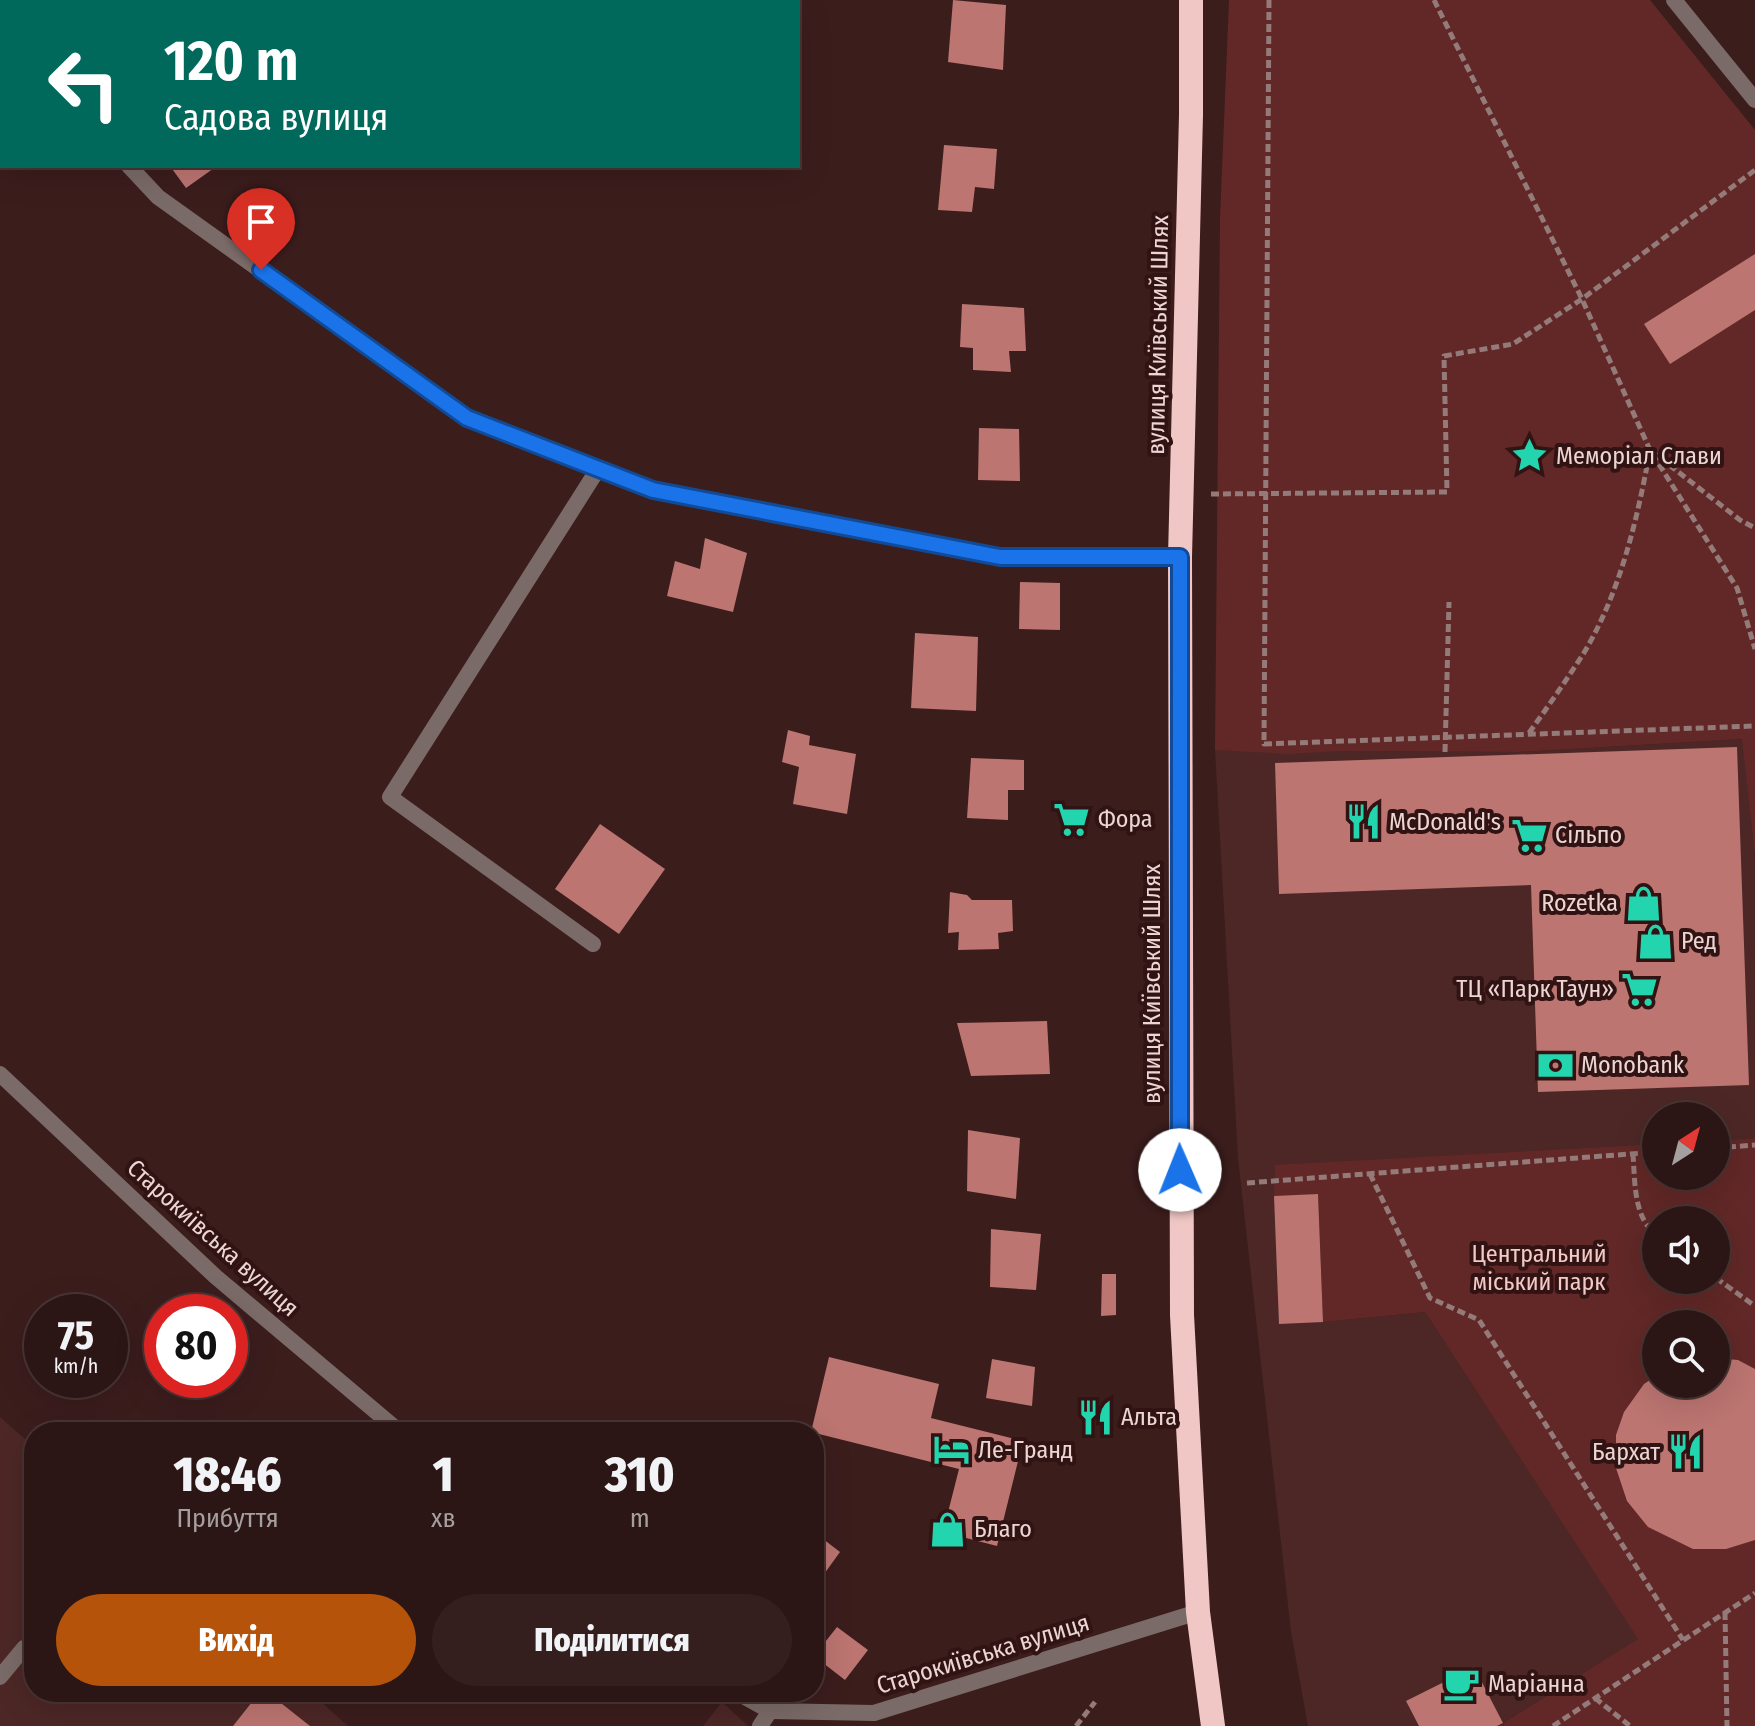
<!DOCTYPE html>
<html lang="uk">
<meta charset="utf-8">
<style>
body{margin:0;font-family:"Fira Sans Condensed",sans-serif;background:#341f1e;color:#f1f3f6;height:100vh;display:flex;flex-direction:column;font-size:30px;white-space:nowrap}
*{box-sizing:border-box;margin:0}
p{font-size:26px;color:#a69fa0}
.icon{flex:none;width:44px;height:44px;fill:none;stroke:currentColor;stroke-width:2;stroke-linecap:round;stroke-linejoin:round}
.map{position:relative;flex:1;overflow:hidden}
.side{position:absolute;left:24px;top:1422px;width:800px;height:280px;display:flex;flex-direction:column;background:#2c1615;border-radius:32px;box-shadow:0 8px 32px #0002,0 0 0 2px #483534}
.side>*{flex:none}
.top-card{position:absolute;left:0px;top:0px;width:800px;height:168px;box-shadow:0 8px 32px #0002,0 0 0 2px #483534;background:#00695c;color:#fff;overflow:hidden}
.needle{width:52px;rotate:36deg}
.buttons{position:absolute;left:1642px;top:1102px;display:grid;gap:16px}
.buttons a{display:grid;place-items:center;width:88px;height:88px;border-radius:50%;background:#2c1615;box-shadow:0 8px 32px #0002,0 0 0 2px #483534;font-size:40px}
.speed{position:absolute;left:24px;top:1294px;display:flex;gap:16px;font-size:40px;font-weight:700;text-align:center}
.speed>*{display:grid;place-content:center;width:104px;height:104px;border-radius:50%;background:#2c1615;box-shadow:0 8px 32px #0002,0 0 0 2px #483534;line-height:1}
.speed small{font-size:20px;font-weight:400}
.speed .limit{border:12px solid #d22;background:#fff;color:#111}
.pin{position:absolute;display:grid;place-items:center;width:68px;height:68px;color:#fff;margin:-82px -34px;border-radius:50% 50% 50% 0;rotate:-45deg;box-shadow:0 0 8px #0007}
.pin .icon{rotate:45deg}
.me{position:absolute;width:88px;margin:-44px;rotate:359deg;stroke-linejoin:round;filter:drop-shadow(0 0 6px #0008)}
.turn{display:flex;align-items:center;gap:28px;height:168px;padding:0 32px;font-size:36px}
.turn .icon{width:104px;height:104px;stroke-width:2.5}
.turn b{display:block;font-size:56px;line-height:68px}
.eta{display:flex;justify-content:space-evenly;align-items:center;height:136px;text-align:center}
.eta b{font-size:48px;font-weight:800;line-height:56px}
.primary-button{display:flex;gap:16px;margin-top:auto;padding:16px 32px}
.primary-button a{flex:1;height:92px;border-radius:48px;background:#b45309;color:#fff;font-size:32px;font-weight:800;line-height:92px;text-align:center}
.primary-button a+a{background:#341f1e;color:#f1f3f6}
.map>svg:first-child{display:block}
.built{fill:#4c2726}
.green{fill:#612827;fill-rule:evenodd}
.building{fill:#bc7571}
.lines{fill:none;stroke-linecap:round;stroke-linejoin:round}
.path{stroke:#947a79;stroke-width:5;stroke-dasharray:8 4;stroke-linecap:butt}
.lane{stroke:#7a6a68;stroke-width:16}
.street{stroke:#7a6a68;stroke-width:16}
.highway{stroke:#f0c7c4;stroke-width:24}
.route-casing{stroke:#114b97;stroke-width:20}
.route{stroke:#1a73e8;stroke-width:14}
.labels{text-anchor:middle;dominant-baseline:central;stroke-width:8;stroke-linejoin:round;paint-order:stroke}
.street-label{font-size:24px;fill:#ebd6d4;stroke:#301312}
.poi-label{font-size:24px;fill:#ebd6d4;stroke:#301312;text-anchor:start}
.park-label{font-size:24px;fill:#f2c9c5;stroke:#301312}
</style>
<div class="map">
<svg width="1755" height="1726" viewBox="0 0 1755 1726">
<rect width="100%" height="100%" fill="#3b1d1c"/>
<g class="built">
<polygon points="1743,739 1755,857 1755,1138 1716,1141 1716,1116 1656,1116 1656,1144 1275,1166 1318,1194 1323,1322 1425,1312 1639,1639 1503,1723 1504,1726 1308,1726 1291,1632 1238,1158 1215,750 1518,752"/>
<polygon points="0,1417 34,1447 34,1692 310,1692 348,1726 0,1726"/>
<polygon points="722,1702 748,1726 703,1726"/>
</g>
<g class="green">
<polygon points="1229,0 1650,0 1755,130 1755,857 1742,739 1518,752 1340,751 1288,754 1215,750 1220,218"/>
<path d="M 1755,1138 L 1755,1726 L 1504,1726 L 1503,1723 L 1638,1639 L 1425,1312 L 1323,1322 L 1318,1194 L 1274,1196 L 1275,1165 L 1656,1144 L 1656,1176 L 1716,1176 L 1716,1141 ZM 1656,1220 L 1716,1220 L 1716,1280 L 1656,1280 ZM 1656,1324 L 1716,1324 L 1716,1384 L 1656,1384 Z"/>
</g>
<g class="building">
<polygon points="953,0 1006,5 1003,70 948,62"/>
<polygon points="944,145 997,149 994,189 975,187 972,212 938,210"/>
<polygon points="170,166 217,166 186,188"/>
<polygon points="1755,254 1755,310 1670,364 1644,324"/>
<polygon points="962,304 1024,308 1026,351 1009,351 1011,372 973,370 973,348 960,347"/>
<polygon points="979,428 1019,429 1020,481 978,480"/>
<polygon points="705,538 747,553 733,612 667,596 675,561 700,569"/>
<polygon points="1020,582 1060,583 1060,630 1019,629"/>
<polygon points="915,633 978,637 976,711 911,708"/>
<polygon points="788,730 810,736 809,745 856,754 847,814 793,804 799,767 782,762"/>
<polygon points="1737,747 1749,1085 1538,1092 1531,885 1279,894 1275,763"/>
<polygon points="971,758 1024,760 1024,790 1008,790 1008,820 967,818"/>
<polygon points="600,824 665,869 619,934 555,889"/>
<polygon points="950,892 967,895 972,900 1012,900 1013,931 998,933 999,949 958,950 959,932 948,933"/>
<polygon points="1047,1021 1050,1074 971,1076 957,1023"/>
<polygon points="968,1130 1020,1138 1016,1199 967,1191"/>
<polygon points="1318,1194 1323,1322 1279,1324 1274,1196"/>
<polygon points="991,1229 1041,1234 1036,1290 990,1287"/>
<polygon points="1102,1274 1116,1274 1116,1315 1101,1316"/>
<polygon points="829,1357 939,1384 931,1418 1023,1441 997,1546 943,1532 959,1469 811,1432"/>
<polygon points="1716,1358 1738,1360 1755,1369 1755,1540 1726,1549 1693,1549 1648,1527 1627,1501 1616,1468 1616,1435 1624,1412 1644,1384 1656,1376 1656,1384 1716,1384"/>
<polygon points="992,1359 1035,1367 1032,1406 986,1398"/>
<polygon points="814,1532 840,1552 814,1588"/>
<polygon points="837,1627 868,1650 845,1680 814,1656"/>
<polygon points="1474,1667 1503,1723 1497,1726 1419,1726 1406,1701"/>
<polygon points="260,1692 267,1692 310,1726 233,1726"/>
</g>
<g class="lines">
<g class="path">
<polyline points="1269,0 1264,744 1755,726"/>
<polyline points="1434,0 1582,299 1650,450 1737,588 1755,649"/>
<polyline points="1211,494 1447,492 1444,356 1513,344 1582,299 1755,170"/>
<path d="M 1529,733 C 1547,708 1565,682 1582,656 C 1620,594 1637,521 1650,450 L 1740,520 L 1755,528"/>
<polyline points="1445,752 1449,602"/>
<polyline points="1716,1148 1755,1145"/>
<path d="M 1633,1154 C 1635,1179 1633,1218 1656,1234"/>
<polyline points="1370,1174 1430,1298 1479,1320 1683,1640"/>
<polyline points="1247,1183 1656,1152"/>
<polyline points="1716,1278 1755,1306"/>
<polyline points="1725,1612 1727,1726"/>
<polyline points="1595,1698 1630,1726"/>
<polyline points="1076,1726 1095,1702"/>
<polyline points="1553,1726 1755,1593"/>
</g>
<g class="lane">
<polyline points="299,2 302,0"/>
<polyline points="618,2 618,0"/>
<polyline points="593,944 390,797 598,469"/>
<polyline points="0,1677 24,1648"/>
<polyline points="760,1726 770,1711"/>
</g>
<g class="street">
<polyline points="1674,0 1755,100"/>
<polyline points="0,31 2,33"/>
<polyline points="129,166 158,197 467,418 653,490 1000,557 1180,557"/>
<polyline points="0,1074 216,1277 400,1432"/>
<polyline points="736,1692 770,1711 874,1713 1198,1612"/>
</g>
<polyline class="highway" points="1191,0 1191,115 1180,557 1182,1315 1198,1612 1213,1726"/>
</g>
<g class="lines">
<defs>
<polyline id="route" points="261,270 467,418 653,490 1000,557 1180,557 1180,1170"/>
</defs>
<use href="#route" class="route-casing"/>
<use href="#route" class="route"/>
</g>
<defs>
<symbol id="sight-bare" viewBox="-9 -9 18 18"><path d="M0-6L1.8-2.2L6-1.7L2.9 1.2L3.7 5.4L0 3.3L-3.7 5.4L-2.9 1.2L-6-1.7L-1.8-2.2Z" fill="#22d5af" stroke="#301312" stroke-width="2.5" paint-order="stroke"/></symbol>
<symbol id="supermarket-bare" viewBox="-9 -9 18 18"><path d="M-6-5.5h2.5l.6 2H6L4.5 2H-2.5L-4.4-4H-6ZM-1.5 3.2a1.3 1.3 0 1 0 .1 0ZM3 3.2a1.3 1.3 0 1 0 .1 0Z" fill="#22d5af" stroke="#301312" stroke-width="2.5" paint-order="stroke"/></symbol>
<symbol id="restaurant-bare" viewBox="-9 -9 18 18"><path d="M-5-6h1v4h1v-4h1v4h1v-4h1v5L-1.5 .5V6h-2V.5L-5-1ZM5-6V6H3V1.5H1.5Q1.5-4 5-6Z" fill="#22d5af" stroke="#301312" stroke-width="2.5" paint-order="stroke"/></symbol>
<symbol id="shop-bare" viewBox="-9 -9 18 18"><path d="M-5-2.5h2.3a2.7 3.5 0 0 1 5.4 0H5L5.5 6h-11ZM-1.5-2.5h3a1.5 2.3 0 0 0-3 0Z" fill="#22d5af" stroke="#301312" stroke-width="2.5" paint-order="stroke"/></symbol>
<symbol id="bank-bare" viewBox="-9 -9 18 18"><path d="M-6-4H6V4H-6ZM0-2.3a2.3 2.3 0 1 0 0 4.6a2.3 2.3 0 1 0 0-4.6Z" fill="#22d5af" stroke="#301312" stroke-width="2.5" paint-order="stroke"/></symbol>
<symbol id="hotel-bare" viewBox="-9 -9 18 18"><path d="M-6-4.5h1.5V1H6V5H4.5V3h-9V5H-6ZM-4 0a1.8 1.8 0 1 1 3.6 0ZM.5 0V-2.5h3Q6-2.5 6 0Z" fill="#22d5af" stroke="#301312" stroke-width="2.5" paint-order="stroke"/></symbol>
<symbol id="cafe-bare" viewBox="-9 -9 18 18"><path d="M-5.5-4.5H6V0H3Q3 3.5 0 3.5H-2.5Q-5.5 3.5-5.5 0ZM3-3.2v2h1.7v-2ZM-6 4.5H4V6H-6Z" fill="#22d5af" stroke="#301312" stroke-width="2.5" paint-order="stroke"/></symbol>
</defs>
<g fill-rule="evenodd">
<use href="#sight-bare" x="1504" y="430" width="51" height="51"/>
<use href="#supermarket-bare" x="1046" y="794" width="51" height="51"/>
<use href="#restaurant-bare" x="1338" y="796" width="51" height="51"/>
<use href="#supermarket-bare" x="1504" y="810" width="51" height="51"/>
<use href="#shop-bare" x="1618" y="878" width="51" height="51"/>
<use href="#shop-bare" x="1630" y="916" width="51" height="51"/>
<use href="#supermarket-bare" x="1614" y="964" width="51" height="51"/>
<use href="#bank-bare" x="1530" y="1040" width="51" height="51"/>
<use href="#restaurant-bare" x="1070" y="1392" width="51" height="51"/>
<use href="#hotel-bare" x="926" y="1424" width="51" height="51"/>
<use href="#restaurant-bare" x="1660" y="1426" width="51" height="51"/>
<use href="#shop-bare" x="922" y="1504" width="51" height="51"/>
<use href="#cafe-bare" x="1436" y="1658" width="51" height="51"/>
</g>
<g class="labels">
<g class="street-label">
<text transform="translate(1158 335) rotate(-89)">вулиця Київський Шлях</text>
<text transform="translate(1152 984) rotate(-90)">вулиця Київський Шлях</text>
<text transform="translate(213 1238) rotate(42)">Старокиївська вулиця</text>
<text transform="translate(983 1654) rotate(-17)">Старокиївська вулиця</text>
</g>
<g class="poi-label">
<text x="1556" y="456">Mеморіал Слави</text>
<text x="1098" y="819">Фора</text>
<text x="1389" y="822">McDonald's</text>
<text x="1555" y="835">Сільпо</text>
<text x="1618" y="903" text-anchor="end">Rozetka</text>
<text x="1681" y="941">Ред</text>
<text x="1614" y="989" text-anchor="end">ТЦ «Парк Таун»</text>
<text x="1581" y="1065">Monobank</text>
<text x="1121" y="1417">Альта</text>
<text x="978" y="1450">Ле-Гранд</text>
<text x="1660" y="1452" text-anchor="end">Бархат</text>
<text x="974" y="1529">Благо</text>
<text x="1488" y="1684">Маріанна</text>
</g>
<g class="park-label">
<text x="1539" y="1254">Центральний<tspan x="1539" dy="28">міський парк</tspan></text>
</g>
</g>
</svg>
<div class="buttons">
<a><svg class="needle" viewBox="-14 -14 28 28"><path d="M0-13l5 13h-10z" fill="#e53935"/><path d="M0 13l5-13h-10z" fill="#a69fa0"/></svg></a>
<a><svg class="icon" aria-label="sound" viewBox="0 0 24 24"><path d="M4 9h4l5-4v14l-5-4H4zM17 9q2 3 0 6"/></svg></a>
<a><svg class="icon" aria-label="search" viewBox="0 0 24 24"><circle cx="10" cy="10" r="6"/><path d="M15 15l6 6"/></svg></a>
</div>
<div class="speed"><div>75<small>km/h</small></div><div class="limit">80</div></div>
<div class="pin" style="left:261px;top:270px;background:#d93025"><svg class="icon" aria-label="arrive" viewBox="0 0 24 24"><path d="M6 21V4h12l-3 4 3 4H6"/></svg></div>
<svg class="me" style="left:1180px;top:1170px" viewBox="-20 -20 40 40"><circle r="19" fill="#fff"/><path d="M0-13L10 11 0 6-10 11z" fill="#1a73e8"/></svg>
<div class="top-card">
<div class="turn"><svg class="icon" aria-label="left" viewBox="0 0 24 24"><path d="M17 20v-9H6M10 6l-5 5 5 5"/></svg><div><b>120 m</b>Садова вулиця</div></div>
</div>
<section class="side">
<div class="eta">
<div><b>18:46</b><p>Прибуття</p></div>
<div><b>1</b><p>хв</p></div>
<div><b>310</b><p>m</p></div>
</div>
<div class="primary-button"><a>Вихід</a><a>Поділитися</a></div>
</section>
</div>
